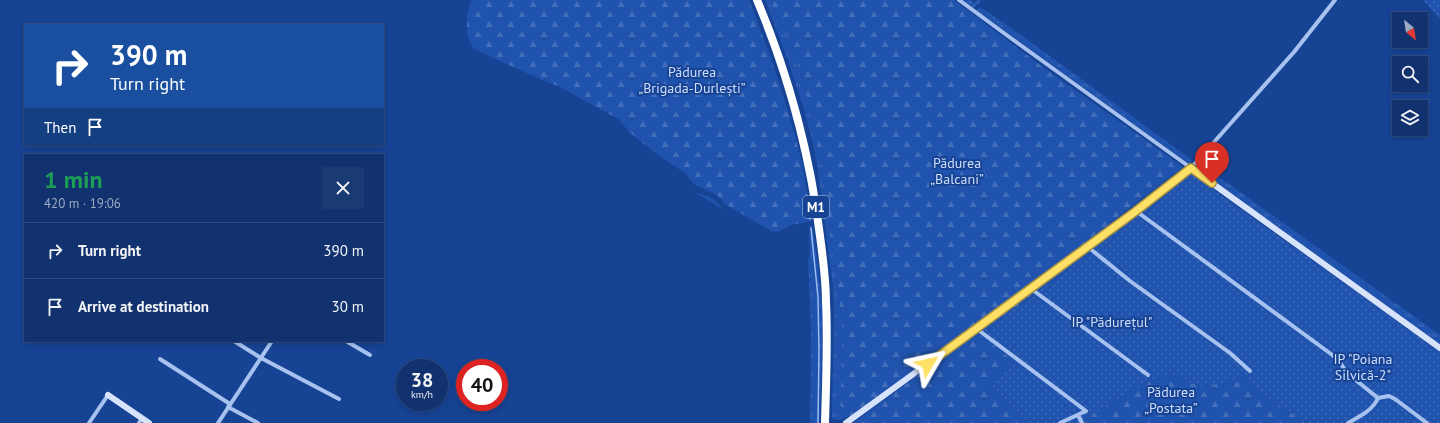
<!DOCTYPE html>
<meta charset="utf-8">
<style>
body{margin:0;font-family:"PT Sans",sans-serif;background:#1a3a74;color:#f1f3f6;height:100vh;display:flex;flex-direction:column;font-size:15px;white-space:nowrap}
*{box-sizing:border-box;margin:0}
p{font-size:13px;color:#9caac3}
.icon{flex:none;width:22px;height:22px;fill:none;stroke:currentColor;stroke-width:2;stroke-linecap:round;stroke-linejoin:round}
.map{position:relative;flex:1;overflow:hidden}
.panel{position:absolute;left:24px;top:154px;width:360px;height:188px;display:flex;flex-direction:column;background:#11326f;border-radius:0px;box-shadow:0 2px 6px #0003,0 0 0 1px #304d82}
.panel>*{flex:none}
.hud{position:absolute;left:24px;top:24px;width:360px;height:122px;border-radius:0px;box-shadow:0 2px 6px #0003,0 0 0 1px #304d82;background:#1a4fa0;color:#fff;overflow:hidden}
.needle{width:26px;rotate:150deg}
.controls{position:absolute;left:1392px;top:12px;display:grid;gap:8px}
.controls a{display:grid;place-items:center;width:36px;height:36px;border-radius:0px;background:#11326f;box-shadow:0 2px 6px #0003,0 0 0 1px #304d82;font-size:20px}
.speed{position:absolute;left:396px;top:359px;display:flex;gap:8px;font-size:20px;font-weight:700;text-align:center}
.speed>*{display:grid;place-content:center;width:52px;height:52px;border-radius:50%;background:#11326f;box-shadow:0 2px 6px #0003,0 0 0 1px #304d82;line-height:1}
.speed small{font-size:10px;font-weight:400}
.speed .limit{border:6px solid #d22;background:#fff;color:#111}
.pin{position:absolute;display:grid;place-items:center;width:34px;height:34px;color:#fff;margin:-41px -17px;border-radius:50% 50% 50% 0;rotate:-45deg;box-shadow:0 0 4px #0007}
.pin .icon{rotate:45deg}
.me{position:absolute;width:44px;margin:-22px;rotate:54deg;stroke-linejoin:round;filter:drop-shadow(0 0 3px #0008)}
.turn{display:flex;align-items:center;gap:14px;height:84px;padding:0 20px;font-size:18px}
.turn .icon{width:52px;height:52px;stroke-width:2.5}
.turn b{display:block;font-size:28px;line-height:34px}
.then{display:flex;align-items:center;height:38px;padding:0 20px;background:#0003;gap:8px;font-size:15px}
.round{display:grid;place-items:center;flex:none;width:42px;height:42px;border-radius:0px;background:#1a3a74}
.head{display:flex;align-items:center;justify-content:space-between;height:68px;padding:0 20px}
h1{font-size:24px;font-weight:700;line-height:30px;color:#1e9e55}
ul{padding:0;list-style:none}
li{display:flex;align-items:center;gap:12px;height:56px;padding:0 20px;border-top:1px solid #304d82}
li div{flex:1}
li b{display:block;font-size:15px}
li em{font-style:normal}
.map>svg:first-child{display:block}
.grass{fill:url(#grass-tufts)}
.forest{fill:url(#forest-firs)}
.garden{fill:url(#garden-dots)}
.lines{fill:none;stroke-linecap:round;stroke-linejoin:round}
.stream{stroke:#9abcf3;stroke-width:1.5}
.street{stroke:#a8c2f0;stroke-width:4}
.secondary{stroke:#d6e3fb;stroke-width:6}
.highway{stroke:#fff;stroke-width:8}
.route-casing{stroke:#a69243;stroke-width:10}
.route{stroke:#ffe067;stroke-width:7}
.labels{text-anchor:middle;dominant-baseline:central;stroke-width:4;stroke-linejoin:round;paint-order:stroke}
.shield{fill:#174394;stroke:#b9c7df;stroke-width:1}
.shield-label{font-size:13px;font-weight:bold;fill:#fff}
.park-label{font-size:14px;fill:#cfdffb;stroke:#174394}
</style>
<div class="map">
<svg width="1440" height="423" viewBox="0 0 1440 423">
<defs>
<pattern id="grass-tufts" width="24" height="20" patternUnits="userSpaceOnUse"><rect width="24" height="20" fill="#2053ad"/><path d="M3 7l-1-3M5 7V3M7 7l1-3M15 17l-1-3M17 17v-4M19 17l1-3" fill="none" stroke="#416db9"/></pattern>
<pattern id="forest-firs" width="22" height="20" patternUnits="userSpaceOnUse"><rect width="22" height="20" fill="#2053ad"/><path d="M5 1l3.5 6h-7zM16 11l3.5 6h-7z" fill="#416db9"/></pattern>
<pattern id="garden-dots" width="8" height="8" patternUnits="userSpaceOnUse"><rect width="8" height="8" fill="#2053ad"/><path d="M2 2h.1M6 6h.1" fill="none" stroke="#416db9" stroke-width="1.8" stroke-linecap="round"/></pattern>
</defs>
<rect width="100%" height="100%" fill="#174394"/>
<g class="grass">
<polygon points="765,0 769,0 800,59 822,172 843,328 840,420 833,419 832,416 834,309 833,287 818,170 812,139 803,106 786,55"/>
<polygon points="1007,25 1192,160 1189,164 1003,29"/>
<polygon points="1201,164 1440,335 1440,344 1198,169"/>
<path d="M 696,193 C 710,196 714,198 724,210 Z"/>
<path d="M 812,225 C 817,253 820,282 822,310 C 823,348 821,385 819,423 L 810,423 L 811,328 L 808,261 L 810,255 L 809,226 Z"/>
</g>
<g class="forest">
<path d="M 472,0 L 749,0 C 770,53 789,108 802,163 C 806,182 808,202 812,221 L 791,225 L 778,232 L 771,231 L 725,204 L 717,195 L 695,185 L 685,173 L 658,155 L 629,132 L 620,120 L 558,86 L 542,80 L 474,49 C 472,46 470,43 469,40 C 465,29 467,10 472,0 Z"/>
<polygon points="769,0 954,0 1043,67 1183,167 1062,260 854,414 840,420 843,328 822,172 800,59"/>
<polygon points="1188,173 1192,174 1142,212 1142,209"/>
<polygon points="1136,214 1139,215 1095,250 1092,246"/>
<polygon points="1087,250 1092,252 1038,291 1033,288"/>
<polygon points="1030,291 1034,294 983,331 981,329"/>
<polygon points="977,332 1015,362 991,386 1031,423 853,423"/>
<polygon points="1242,374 1260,395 1265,396 1307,423 1087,423 1085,419 1146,382 1173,375 1202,387"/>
</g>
<g class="garden">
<polygon points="962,0 971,0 974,3 977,0 982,0 974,8"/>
<polygon points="1423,0 1440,0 1440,19"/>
<polygon points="980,7 1007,25 1003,29 977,11"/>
<polygon points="1192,174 1440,352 1440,423 1307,423 1265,396 1260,395 1242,375 1240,379 1202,387 1173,375 1146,382 1085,419 1087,423 1031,423 991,386 1015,362 979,334 1092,252"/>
</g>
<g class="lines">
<g class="stream">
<polyline points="810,216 810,219"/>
<polyline points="811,228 818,297 819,351 818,423"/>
</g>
<g class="street">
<polyline points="959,0 1012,39 1191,168 1294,52 1335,0"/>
<polyline points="1136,211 1331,354 1339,361 1347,373 1378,398 1389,396 1395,399 1427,423"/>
<polyline points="1088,247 1130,281 1230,353 1250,371"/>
<polyline points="1030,288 1148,375"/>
<polyline points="977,329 1086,411 1060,423"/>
<polyline points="234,341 261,358 339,399"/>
<polyline points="346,341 370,355"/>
<polyline points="160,359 230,404"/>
<polyline points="228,407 258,423"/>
<polyline points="1078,415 1082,423"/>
<polyline points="89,423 108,395"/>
<polyline points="139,423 142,418"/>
<polyline points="218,423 272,341"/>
<path d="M 1348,423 C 1360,416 1372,411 1378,398"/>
</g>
<g class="secondary">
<polyline points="108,395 149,423"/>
<polyline points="846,423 1088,247 1191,168 1440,348"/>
</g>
<path class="highway" d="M 757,0 C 789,76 810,154 820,236 C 823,258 826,280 826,302 C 828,342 826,383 825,423"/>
</g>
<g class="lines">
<defs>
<polyline id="route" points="928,364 1136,211 1191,168 1212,183"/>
</defs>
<use href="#route" class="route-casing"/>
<use href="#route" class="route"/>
</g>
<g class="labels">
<rect class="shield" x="803" y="196" width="26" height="22" rx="3"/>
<g class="shield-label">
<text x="816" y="207">M1</text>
</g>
<g class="park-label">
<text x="692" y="72">Pădurea<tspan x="692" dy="16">„Brigada-Durlești”</tspan></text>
<text x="957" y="163">Pădurea<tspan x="957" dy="16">„Balcani”</tspan></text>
<text x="1112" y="322">IP "Pădurețul"</text>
<text x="1363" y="359">IP "Poiana<tspan x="1363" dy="16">Silvică-2"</tspan></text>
<text x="1171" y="392">Pădurea<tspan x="1171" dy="16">„Postata”</tspan></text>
</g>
</g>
</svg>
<div class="controls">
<a><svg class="needle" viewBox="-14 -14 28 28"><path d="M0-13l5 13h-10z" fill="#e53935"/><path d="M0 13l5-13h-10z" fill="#9caac3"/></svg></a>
<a><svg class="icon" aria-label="search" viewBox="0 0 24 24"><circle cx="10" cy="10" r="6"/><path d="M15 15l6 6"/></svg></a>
<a><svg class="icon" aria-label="layers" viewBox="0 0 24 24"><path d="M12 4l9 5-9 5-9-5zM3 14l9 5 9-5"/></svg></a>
</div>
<div class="speed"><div>38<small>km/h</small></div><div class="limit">40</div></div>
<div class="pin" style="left:1212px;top:183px;background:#d93025"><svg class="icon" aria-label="arrive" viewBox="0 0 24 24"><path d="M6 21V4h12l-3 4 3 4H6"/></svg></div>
<svg class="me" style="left:928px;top:364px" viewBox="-20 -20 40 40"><path d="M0-17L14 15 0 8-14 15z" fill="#ffe067" stroke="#fff" stroke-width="4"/></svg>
<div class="hud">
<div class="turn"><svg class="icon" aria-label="right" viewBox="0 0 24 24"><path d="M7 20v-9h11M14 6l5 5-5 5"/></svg><div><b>390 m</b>Turn right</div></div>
<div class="then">Then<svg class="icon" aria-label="arrive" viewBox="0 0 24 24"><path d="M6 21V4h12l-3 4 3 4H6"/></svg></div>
</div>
<section class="panel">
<div class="head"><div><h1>1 min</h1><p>420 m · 19:06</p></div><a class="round"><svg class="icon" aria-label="close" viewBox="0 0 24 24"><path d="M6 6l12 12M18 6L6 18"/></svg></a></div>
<ul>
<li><svg class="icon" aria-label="right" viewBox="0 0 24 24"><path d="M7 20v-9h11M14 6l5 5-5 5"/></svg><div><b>Turn right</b></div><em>390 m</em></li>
<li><svg class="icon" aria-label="arrive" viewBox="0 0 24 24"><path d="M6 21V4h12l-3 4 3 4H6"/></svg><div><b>Arrive at destination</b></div><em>30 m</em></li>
</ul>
</section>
</div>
